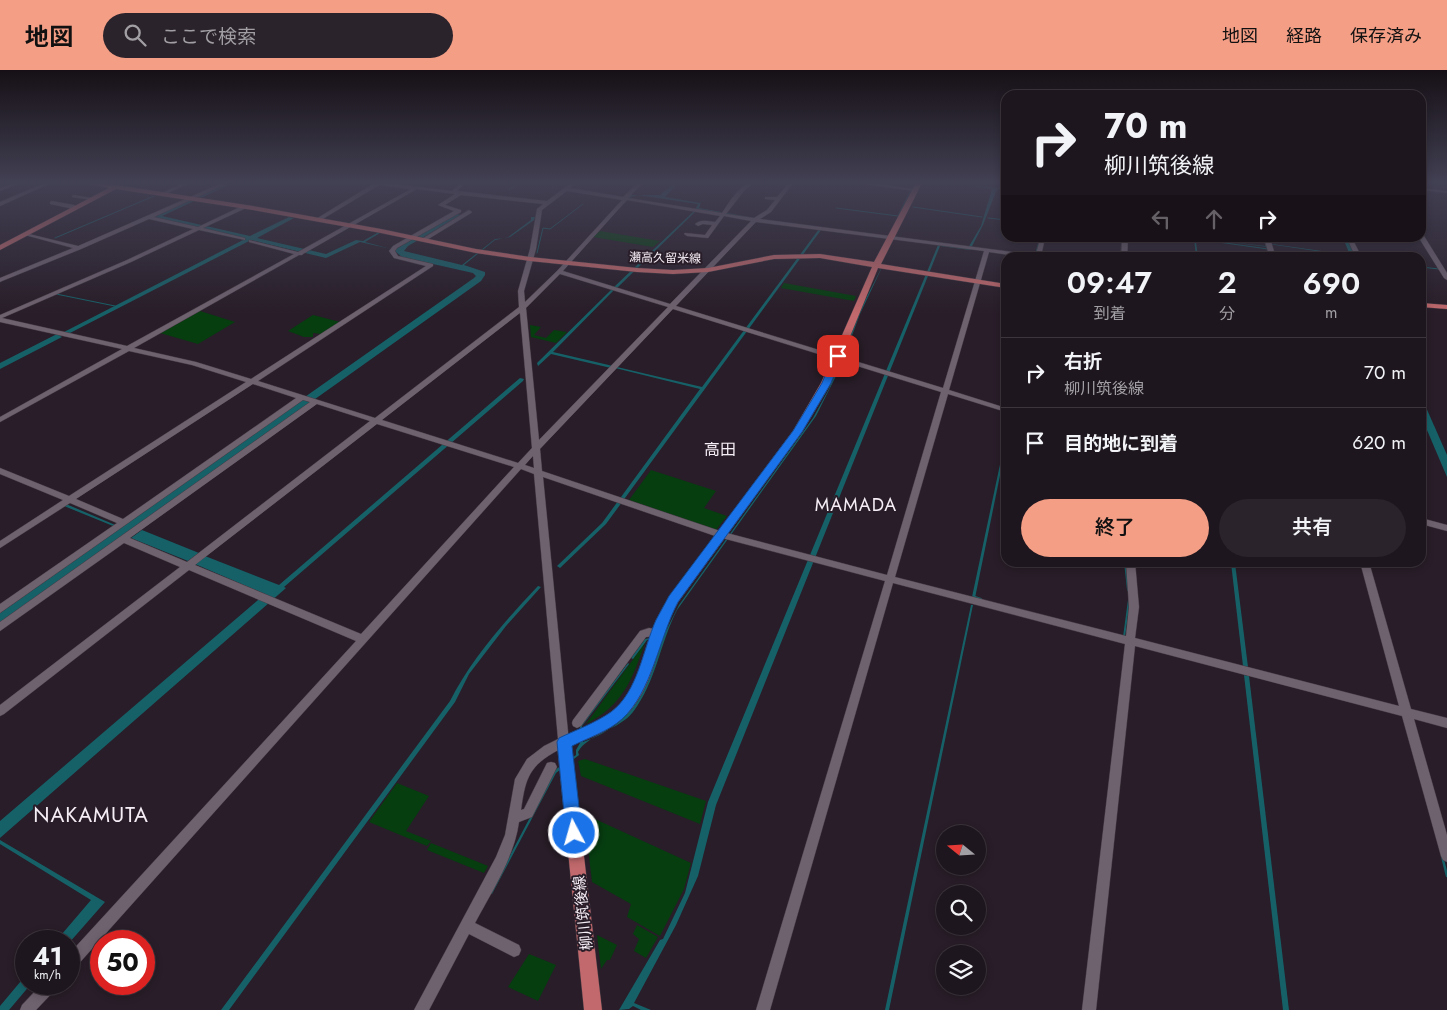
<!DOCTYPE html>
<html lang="ja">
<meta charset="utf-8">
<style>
body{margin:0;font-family:Jost,"Noto Sans JP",sans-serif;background:#2b232b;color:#f1f3f6;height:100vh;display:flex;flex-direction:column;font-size:19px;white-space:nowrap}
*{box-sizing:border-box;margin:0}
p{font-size:16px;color:#a19fa4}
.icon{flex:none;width:28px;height:28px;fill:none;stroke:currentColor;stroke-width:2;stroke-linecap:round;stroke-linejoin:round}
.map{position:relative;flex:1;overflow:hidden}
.sheet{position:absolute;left:1001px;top:182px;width:425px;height:315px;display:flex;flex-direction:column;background:#1e161e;border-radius:15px;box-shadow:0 2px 8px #0003,0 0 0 1px #3c353c}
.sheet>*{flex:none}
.banner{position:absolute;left:1001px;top:20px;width:425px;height:152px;border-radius:15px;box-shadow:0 2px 8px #0003,0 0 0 1px #3c353c;background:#1e161e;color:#f1f3f6;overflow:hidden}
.needle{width:32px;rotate:288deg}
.buttons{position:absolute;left:936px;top:755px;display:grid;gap:10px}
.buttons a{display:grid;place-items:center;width:50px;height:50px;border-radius:50%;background:#1e161e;box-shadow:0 2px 8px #0003,0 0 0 1px #3c353c;font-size:25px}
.speed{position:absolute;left:15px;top:860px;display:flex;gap:10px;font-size:25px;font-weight:700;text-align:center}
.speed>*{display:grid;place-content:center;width:65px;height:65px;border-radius:50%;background:#1e161e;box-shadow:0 2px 8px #0003,0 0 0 1px #3c353c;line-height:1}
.speed small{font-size:12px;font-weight:400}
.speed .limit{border:8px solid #d22;background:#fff;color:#111}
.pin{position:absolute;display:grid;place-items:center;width:42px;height:42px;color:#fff;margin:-21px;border-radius:10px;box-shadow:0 2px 8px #0006}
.me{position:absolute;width:55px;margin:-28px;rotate:354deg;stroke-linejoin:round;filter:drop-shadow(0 0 4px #0008)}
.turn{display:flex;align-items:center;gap:18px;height:105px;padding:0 20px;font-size:22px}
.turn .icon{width:65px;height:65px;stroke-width:2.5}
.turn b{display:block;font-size:35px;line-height:42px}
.lanes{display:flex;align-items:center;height:48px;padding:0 20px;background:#0003;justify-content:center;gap:25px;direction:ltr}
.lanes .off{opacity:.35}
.eta{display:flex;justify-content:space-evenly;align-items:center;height:85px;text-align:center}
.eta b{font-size:30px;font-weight:600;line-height:35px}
.button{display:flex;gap:10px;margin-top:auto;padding:10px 20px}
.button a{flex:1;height:58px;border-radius:30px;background:#f49e86;color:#111;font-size:20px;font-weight:600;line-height:58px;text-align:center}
.button a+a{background:#2b232b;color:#f1f3f6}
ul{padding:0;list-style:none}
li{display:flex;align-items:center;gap:15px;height:70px;padding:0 20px;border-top:1px solid #3c353c}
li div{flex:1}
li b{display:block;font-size:19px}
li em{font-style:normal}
header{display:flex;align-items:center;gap:30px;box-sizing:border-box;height:70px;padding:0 25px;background:#f49e86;color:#111}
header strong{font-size:24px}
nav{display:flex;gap:28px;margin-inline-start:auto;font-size:18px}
.search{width:350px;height:45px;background:#2b232b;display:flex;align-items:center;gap:12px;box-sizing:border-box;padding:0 18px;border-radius:28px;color:#a19fa4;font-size:19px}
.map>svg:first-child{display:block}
.green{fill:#063e10}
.water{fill:#166168}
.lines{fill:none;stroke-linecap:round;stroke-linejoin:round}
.stream-far2{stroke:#166168;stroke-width:1}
.stream-far1{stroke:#166168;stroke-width:2}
.stream{stroke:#166168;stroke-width:2.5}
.minor-casing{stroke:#433a43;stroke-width:1}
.major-casing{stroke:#433a43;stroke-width:1}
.minor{fill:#6f626f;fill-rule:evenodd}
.major{fill:#c1696c;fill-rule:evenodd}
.route{fill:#1a73e8;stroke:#114b97}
.labels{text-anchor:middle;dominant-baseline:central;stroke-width:4;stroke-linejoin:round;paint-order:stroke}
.far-street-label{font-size:12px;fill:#f6eef6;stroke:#281d28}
.street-label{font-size:15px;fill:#f6eef6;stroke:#281d28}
.neighbourhood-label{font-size:16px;fill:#f6eef6;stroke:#281d28}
.quarter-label{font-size:18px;letter-spacing:1px;fill:#f6eef6;stroke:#281d28}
.near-quarter-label{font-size:21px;letter-spacing:1px;fill:#f6eef6;stroke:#281d28}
</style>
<header>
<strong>地図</strong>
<div class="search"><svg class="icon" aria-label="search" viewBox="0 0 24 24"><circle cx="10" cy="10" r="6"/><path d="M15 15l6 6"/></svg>ここで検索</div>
<nav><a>地図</a><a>経路</a><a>保存済み</a></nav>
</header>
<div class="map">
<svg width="1447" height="940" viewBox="0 0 1447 940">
<rect width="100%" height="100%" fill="#281d28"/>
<g class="green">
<polygon points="600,161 660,171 653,177 593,167"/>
<polygon points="784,213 856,226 854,231 781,218"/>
<polygon points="200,241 235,252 198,274 160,263"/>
<polygon points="313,245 340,252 322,264 313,263 313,267 304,267 288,261"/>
<polygon points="530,255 541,257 534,265 546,268 554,260 567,262 556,273 531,267"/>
<polygon points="651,400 716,421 704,438 727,446 716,460 629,430"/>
<path d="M 645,573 C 632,610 623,635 586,654 Z"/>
<polygon points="585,689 706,731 700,754 581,706 578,691"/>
<polygon points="397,713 429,726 406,761 431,771 427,776 369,752"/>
<polygon points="584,744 691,793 684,819 660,866 627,847 631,834 592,812"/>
<polygon points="431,773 488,796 484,803 427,780"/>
<polygon points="637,855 658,867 646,888 634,881 639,869 633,864"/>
<polygon points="597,865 617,875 610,890 607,890 601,899"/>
<polygon points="529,884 556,895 538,931 508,917"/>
</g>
<g class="water">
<polygon points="228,113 233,113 162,146 250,166 289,147 294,148 257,168 326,184 356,170 363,171 377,163 380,163 365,172 391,179 360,172 326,188 251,170 70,263 60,266 62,267 0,299 0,293 55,265 65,263 64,262 245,169 153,147"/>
<polygon points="674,113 678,113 665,127 700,133 711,124 701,132 699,138 755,148 765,141 776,130 766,141 755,149 695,140 698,134 638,125 631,127 618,139 630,125 660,125"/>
<polygon points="953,113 1006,119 1006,120 997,119 983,155 970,180 940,176 716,735 698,806 676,855 634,933 651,940 641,940 633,936 629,939 619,940 660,870 663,869 685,823 708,732 938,175 968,178 981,156 992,119"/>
<polygon points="694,141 696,141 617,218 614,217"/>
<polygon points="456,144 462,145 408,176 404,181 462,195 495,169 507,168 531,150 531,147 535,147 534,150 510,167 495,170 464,195 485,202 485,205 481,211 0,553 0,543 85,483 118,458 64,436 66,434 120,457 474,208 476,206 473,203 402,187 396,182 396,179"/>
<polygon points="819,159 821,160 606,454 560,498 557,496 602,453 700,319 615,298 617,297 702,317"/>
<polygon points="1194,168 1265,176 1265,173 1350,185 1343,168 1348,168 1357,187 1268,174 1268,177 1198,168 1196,172 1198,187 1196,187"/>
<path d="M 885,191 L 860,244 L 840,298 L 816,346 L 677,540 C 660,573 656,612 633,642 C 619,660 588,664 578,682 L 579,685 L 556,703 L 492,824 L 490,823 L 555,700 L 576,685 L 576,680 L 580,673 L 580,656 L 628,593 L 629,594 L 582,656 L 583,672 C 636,654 648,616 663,567 L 647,570 L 633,589 L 631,588 L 645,569 L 664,565 L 679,535 L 813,348 L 829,319 L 856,248 Z"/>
<polygon points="611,220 614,220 553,282 613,296 611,298 551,284 538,296 537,293"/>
<polygon points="520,308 524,309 523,311 284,517 286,518 0,768 0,751 265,524 195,494 205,486 279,515"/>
<polygon points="1421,326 1447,385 1447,407 1421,346"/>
<polygon points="1006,366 1006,376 975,528 972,527"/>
<polygon points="142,460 199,483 188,491 131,468"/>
<polygon points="1231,493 1235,493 1248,597 1243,596"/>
<path d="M 538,516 L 541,517 L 506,556 L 469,604 L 455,632 L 229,940 L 221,940 L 450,631 C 472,588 504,552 538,516 Z"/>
<polygon points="971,535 973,535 889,940 885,940"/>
<polygon points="1244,605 1249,606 1289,940 1283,940"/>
<polygon points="0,770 105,832 69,873 56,871 91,830 0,774"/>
<polygon points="26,905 26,914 31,914 9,940 0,940 0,936"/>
</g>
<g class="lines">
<g class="stream-far2">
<polyline points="991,117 992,113"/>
<polyline points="912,119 915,113"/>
<polyline points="509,120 518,113"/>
<polyline points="913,137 982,147"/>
<polyline points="836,138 898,146 911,120"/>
<polyline points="988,148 1006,150"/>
<polyline points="55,168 154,126"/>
<polyline points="1191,168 1195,168"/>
<polyline points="1197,169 1268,179"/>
<polyline points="1121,182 1121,188"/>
<polyline points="537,183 543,158 550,159 583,134"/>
<polyline points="1035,186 1040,168"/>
<polyline points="1421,197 1439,199"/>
<polyline points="56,224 115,236"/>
<polyline points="827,296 831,288"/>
</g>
<g class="stream-far1">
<polyline points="1125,492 1128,520"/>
<polyline points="975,527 981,529"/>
<polyline points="1124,567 1129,530"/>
</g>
<polyline class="stream" points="1442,786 1447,806"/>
<defs>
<g id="minor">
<polygon points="14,113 20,113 0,121 0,118"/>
<polygon points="45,113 51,113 0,136 0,132"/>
<polygon points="183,113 189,113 164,125 160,124"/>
<path d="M 222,113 L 228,113 L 154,147 L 198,157 L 242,136 L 246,136 L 246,138 L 203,158 L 245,168 L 245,170 L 199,160 L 131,192 L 2,248 L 127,276 L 294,184 L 249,172 L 249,170 L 298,182 L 411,119 L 379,115 L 321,150 L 316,149 L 373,114 L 372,113 L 385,113 L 452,121 L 460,113 L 465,113 L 457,121 L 547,131 L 571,113 L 576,113 L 570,118 L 623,127 L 638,113 L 643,113 L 628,128 L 722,143 C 729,133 740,113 753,113 L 744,121 L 726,144 L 754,148 L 767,140 L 775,130 L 765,129 L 765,127 L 777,127 L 789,113 L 793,113 L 771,142 L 760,149 L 1036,185 L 1040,168 L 1045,168 L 1041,186 L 1049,188 L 1030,188 L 989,182 L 949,320 L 1006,338 L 1006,342 L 948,324 L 895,507 L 1126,566 L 1129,537 L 1126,492 L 1135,492 L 1139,537 L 1135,568 L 1399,636 L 1360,492 L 1369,492 L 1411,639 L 1447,648 L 1447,658 L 1414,649 L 1447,765 L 1447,792 L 1443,790 L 1441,786 L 1402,646 L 1135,576 L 1096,940 L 1082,940 L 1125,574 L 893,513 L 770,940 L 756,940 L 885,511 L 718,467 L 543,407 L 569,672 C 566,678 559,679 553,683 C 527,698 525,713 521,740 L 524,739 L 547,693 L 551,692 L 555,693 L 557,697 L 532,747 L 519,752 C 514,788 492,821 475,853 L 519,875 L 521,880 L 519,885 L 514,887 L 469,864 L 429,940 L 414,940 L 496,787 L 505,765 L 515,709 L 527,689 L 544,676 L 558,669 L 534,404 L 521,399 L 74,899 L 69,901 L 69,884 L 356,571 L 189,500 L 4,644 L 0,646 L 0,635 L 180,497 L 124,473 L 0,561 L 0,552 L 310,332 L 303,330 L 0,543 L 0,534 L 117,453 L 70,433 L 0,478 L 0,471 L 63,430 L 0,404 L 0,398 L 69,426 L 246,312 L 192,295 L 129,281 L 0,352 L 0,347 L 122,279 L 0,252 L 0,245 L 127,190 L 193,159 L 149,149 L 81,179 L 2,211 L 0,212 L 0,208 L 73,178 L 25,165 L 25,163 L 78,176 ZM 417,119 L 455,124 L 438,135 L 454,141 L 393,176 L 389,181 L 394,188 L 426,196 L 251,309 L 196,292 L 134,278 L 299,185 L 302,185 L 303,184 ZM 567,121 L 622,130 L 557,201 L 525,232 L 524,221 L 536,179 L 542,140 ZM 461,125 L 543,134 L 537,139 L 530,179 L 518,221 L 519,237 L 375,348 L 258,311 L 433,196 L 433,194 L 398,186 L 395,181 L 397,178 L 461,142 L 461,140 L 445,135 ZM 627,130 L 720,146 L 715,152 C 707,151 701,149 695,154 L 698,156 L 703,154 L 712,155 L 705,165 L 685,163 L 684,164 L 687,166 L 708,168 L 724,146 L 751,151 L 670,234 L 563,201 ZM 756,152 L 984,181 L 943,318 L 676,236 ZM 560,204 L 668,237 L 539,370 L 526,238 ZM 673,239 L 941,322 L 887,505 L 723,462 L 542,401 L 540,379 ZM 520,243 L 532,378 L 518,393 L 382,350 ZM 253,314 L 296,328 L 123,449 L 76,429 ZM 317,334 L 370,351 L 187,492 L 130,468 ZM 377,354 L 514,397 L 361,564 L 195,495 ZM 533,386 L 534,398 L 525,395 Z"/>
<polygon points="862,113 873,113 917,120 915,121 864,114"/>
<polygon points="1421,118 1447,121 1447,123 1421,120"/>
<polygon points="74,125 92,128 94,129 92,130 72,127 72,126"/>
<polygon points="52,131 74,135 77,137 74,139 50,134 50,132"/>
<polygon points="469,140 472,142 471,143 425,171 420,170"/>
<polygon points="1421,164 1424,166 1447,203 1447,210 1444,208 1419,168 1421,168"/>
<polygon points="1122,168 1128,168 1127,188 1121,188"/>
<polygon points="1264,168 1270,168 1276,188 1270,188"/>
<polygon points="1347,168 1352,168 1362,188 1356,188"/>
<polygon points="1421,448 1447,455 1447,461 1421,454"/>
<polygon points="649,558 660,560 662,563 660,566 646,567 581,656 577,658 573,656 572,653 573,650 640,561"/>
<polygon points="42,914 58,914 56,919 36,940 20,940 22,935"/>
</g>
<g id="major">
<path d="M 84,113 L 116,115 L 253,136 L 381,159 L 476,179 L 530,187 L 637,198 L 673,200 L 708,198 L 774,185 L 820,184 L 874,192 L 916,113 L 922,113 L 881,194 L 1006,214 L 1006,218 L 878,198 L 831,313 L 802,362 L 678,532 C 657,569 655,620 622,649 C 608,661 589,669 571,675 L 602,940 L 584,940 L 557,672 L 559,668 C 580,659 604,651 620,634 C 638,614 643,585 652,560 C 657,548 663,537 670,526 L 793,361 L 821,313 L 872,197 L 820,188 L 774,189 L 708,202 L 673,204 L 637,202 L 530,191 L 476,183 L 381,163 L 253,140 L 116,119 L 0,180 L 0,175 L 109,118 Z"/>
<polygon points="1421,233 1447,235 1447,239 1421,237"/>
</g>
</defs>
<use href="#minor" class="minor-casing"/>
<use href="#major" class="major-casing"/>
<use href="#minor" class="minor"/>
<use href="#major" class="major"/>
</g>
<linearGradient id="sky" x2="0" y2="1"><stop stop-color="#161016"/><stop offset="0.46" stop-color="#424053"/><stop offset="1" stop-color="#424053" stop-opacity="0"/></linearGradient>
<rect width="1447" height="244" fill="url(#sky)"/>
<path class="route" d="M 838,283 L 842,286 L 831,313 L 802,362 L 678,532 C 659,568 652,622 622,649 C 609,661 588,668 572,676 L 582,763 L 579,768 L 574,771 L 568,768 L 566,763 L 557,672 L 559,668 C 576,660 595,653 611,642 C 638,622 643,579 656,550 C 660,542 665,534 669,526 L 793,361 L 822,313 L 833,286 Z"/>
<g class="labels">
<g class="far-street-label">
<text transform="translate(665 188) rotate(1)">瀬高久留米線</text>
</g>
<g class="street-label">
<text transform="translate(583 843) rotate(-96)">柳川筑後線</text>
</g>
<g class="neighbourhood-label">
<text x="720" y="379">高田</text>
</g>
<g class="quarter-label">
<text x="856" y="435">MAMADA</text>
</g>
<g class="near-quarter-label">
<text x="91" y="745">NAKAMUTA</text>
</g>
</g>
</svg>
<div class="buttons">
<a><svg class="needle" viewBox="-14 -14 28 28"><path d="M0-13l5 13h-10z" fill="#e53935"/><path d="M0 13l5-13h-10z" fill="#a19fa4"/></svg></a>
<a><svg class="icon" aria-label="search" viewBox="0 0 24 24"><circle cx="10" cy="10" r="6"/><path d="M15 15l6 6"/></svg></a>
<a><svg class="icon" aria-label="layers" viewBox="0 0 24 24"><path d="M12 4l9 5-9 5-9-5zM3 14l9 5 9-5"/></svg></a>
</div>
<div class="speed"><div>41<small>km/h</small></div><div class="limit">50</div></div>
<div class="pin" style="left:838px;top:286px;background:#d93025"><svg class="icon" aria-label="arrive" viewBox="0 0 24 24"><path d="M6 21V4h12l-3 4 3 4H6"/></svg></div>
<svg class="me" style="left:574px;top:763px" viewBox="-20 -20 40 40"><circle r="17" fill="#1a73e8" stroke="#fff" stroke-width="3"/><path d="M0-11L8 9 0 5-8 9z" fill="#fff"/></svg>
<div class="banner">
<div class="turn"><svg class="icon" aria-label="right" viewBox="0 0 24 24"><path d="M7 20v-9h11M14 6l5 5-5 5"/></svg><div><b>70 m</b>柳川筑後線</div></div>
<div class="lanes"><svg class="icon off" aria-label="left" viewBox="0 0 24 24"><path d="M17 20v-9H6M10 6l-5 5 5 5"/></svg><svg class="icon off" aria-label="ahead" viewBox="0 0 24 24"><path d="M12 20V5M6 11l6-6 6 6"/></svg><svg class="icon" aria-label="right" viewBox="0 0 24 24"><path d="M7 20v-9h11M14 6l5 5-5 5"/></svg></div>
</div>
<section class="sheet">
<div class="eta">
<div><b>09:47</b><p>到着</p></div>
<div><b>2</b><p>分</p></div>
<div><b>690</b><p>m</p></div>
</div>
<ul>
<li><svg class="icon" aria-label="right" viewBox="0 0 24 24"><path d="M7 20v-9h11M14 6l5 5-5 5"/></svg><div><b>右折</b><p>柳川筑後線</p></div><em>70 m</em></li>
<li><svg class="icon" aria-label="arrive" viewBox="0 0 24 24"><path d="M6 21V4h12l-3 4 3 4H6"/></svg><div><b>目的地に到着</b></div><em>620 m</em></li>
</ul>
<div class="button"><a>終了</a><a>共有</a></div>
</section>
</div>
